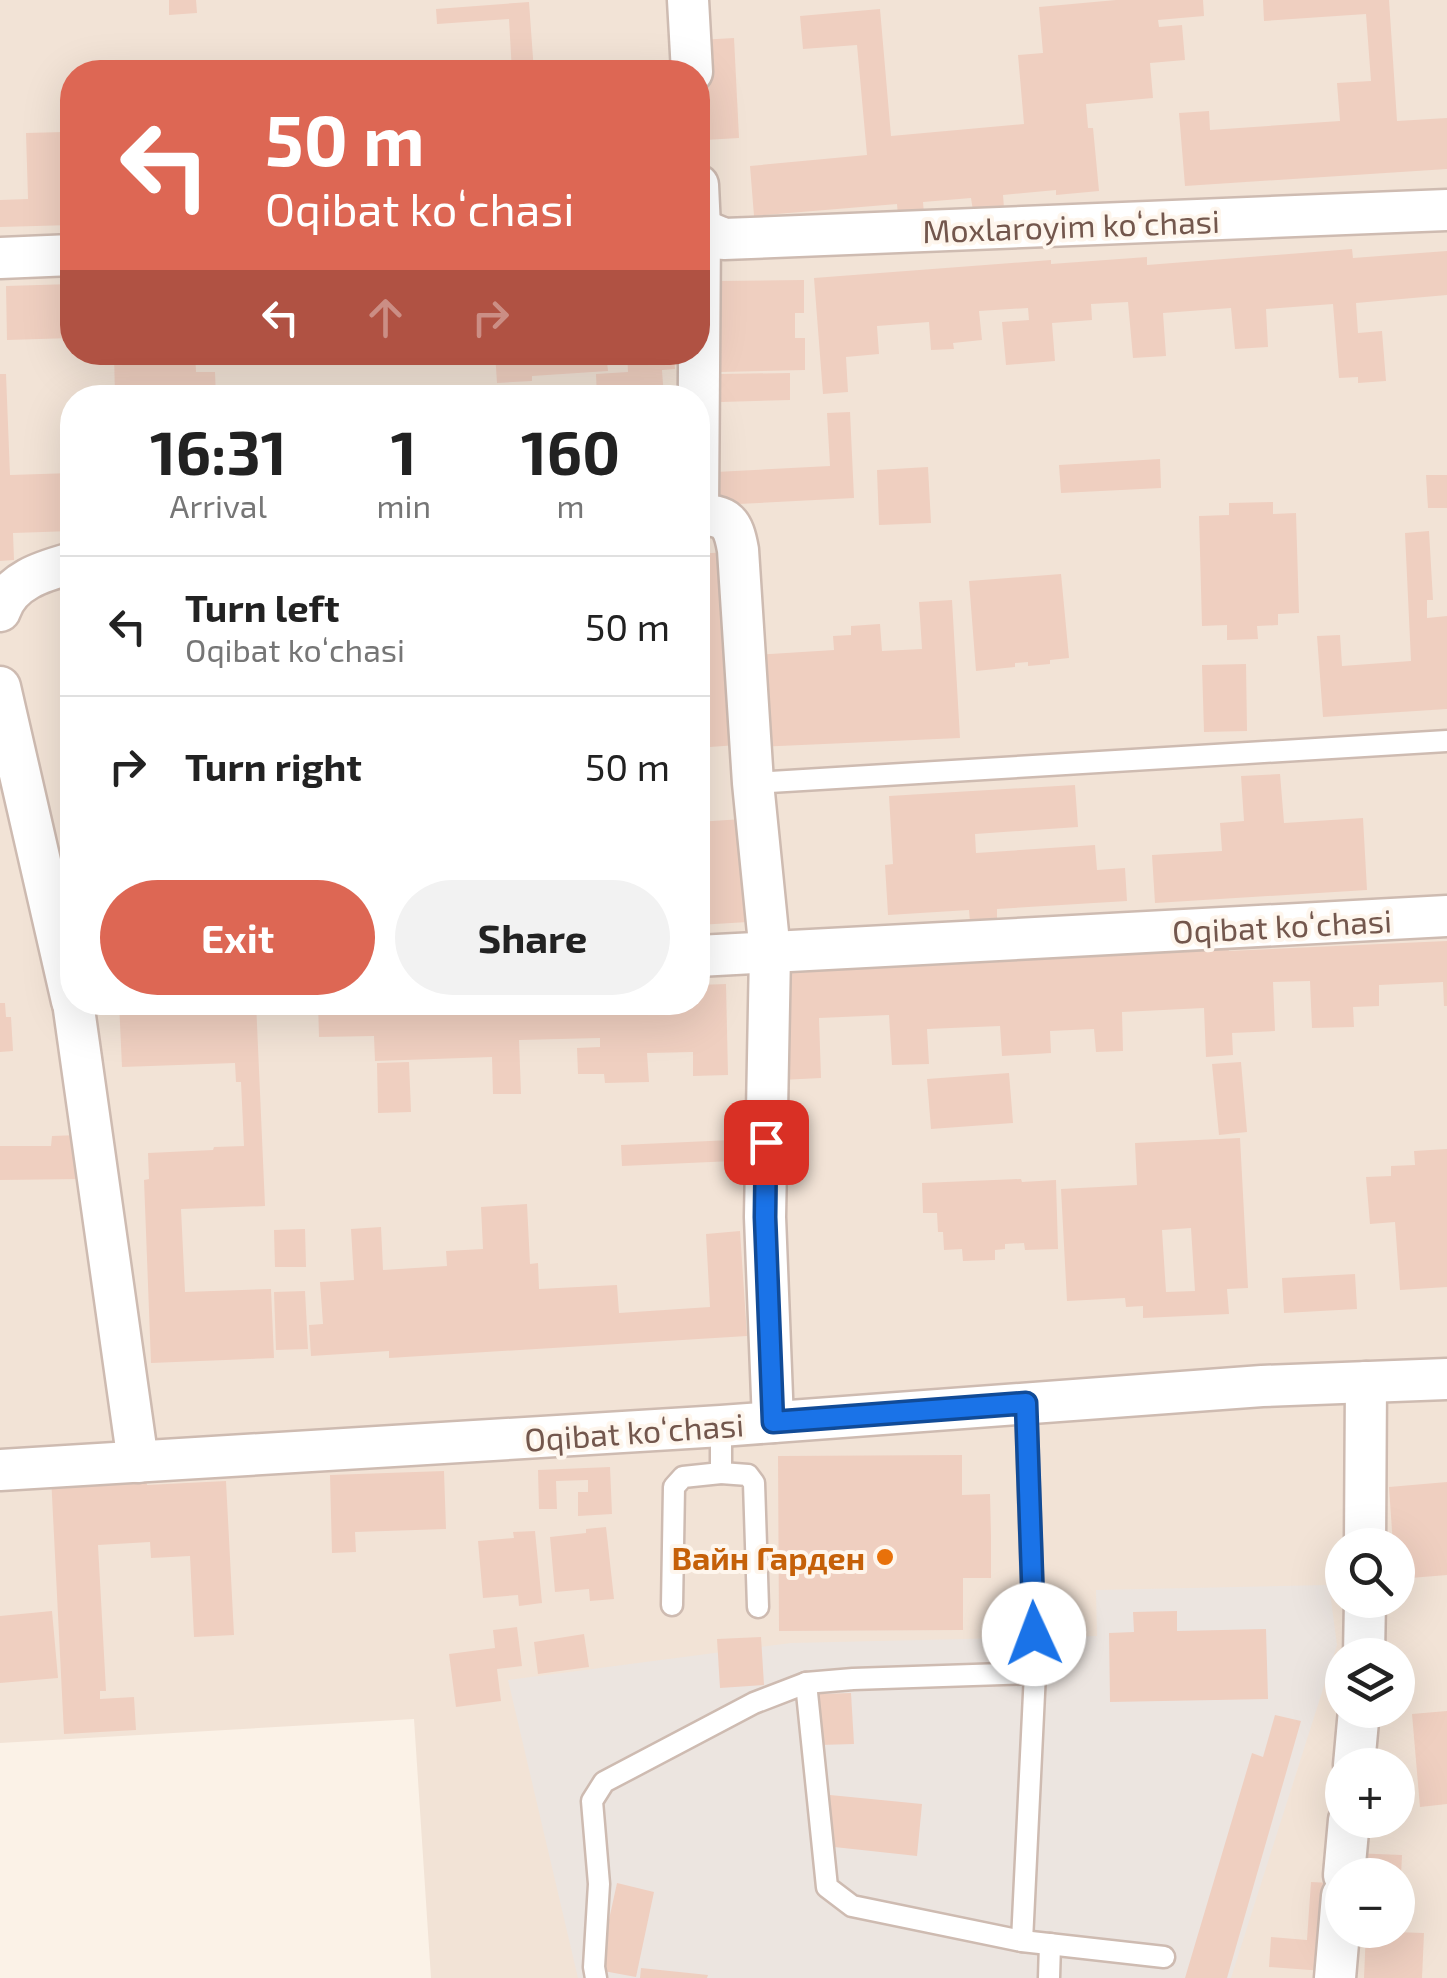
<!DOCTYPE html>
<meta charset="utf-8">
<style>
body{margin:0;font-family:"Exo 2",sans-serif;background:#f2f2f2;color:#222;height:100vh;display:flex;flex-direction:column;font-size:38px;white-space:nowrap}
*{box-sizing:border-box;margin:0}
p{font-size:32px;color:#767676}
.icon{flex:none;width:55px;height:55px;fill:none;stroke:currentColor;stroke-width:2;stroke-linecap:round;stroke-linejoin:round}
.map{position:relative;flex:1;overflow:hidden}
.panel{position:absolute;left:60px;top:385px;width:650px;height:630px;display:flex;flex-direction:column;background:#fff;border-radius:40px;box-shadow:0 10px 40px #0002}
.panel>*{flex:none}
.banner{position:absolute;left:60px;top:60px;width:650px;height:305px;border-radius:40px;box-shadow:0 10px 40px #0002;background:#dd6754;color:#fff;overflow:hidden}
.tools{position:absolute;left:1325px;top:1528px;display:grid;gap:20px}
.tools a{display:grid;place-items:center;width:90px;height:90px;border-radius:50%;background:#fff;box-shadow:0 10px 40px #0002;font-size:50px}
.pin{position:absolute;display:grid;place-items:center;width:85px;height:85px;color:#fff;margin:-42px;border-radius:20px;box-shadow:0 5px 15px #0006}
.me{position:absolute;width:110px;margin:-55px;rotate:358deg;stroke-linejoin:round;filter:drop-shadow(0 0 8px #0008)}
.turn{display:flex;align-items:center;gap:35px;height:210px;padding:0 40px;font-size:45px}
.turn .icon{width:130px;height:130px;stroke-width:2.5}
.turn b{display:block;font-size:70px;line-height:85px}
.lanes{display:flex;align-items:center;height:95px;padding:0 40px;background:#0003;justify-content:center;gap:50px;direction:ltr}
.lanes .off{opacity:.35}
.eta{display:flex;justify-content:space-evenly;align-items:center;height:170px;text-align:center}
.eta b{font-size:60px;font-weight:700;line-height:70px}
.cta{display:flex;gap:20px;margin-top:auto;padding:20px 40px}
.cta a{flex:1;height:115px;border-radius:60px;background:#dd6754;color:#fff;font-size:40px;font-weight:700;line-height:115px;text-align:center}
.cta a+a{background:#f2f2f2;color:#222}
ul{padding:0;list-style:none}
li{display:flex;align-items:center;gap:30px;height:140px;padding:0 40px;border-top:2px solid #e0e0e0}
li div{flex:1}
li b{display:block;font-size:38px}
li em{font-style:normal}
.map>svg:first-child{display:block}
.residential{fill:#f2e3d6;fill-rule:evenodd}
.industrial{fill:#ece5e0}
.building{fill:#efcfc0;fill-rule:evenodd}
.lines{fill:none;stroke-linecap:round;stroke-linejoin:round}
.service-casing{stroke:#cebbb1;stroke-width:25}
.minor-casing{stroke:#cebbb1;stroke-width:45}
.service{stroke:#fff;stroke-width:20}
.minor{stroke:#fff;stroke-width:40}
.route-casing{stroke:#114b97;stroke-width:25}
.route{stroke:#1a73e8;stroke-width:18}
.food-dot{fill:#e8710a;stroke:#fef6ed;stroke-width:4}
.labels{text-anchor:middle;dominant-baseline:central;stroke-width:8;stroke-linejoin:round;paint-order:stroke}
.street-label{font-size:32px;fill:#73574d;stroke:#fef6ed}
.food-label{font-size:32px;font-weight:bold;fill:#c56008;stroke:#fef6ed;text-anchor:end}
</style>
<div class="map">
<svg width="1447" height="1978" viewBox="0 0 1447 1978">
<rect width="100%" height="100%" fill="#fbf2e7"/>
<path class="residential" d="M 0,0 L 1447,0 L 1447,1978 L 431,1978 L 414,1719 L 0,1743 ZM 72,72 L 698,72 L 698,352 L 72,352 ZM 72,398 L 698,398 L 698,1002 L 72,1002 ZM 1342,1545 L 1398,1545 L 1398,1600 L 1342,1600 ZM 1342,1655 L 1398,1655 L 1398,1710 L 1342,1710 ZM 1342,1765 L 1398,1765 L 1398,1820 L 1342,1820 ZM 1342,1875 L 1398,1875 L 1398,1930 L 1342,1930 Z"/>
<polygon class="industrial" points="1329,1585 1337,1645 1231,1978 578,1978 508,1680 791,1643 1097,1636 1096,1590"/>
<g class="building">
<polygon points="169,0 196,0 197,13 169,15"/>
<polygon points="1116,0 1203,0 1204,16 1158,20 1159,27 1182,25 1185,60 1150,63 1153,98 1086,104 1088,128 1093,128 1099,191 1056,195 1056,190 1003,195 1004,208 973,211 971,198 923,202 924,214 898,216 897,204 754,216 750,166 867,155 857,45 803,49 800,16 880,9 891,136 1024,124 1018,55 1043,53 1039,7"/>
<polygon points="1263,0 1389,0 1397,121 1447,118 1447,169 1185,186 1179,113 1209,111 1210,130 1340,121 1337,83 1371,81 1366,14 1264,21"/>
<polygon points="529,2 534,72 512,72 509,19 437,24 436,9"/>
<polygon points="734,38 739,138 705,140 699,40"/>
<polygon points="64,132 65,176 72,175 72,225 0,227 0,200 28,199 26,133"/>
<polygon points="1352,249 1353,258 1447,251 1447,295 1356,303 1358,333 1382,331 1386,381 1358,383 1358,377 1339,378 1333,304 1266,309 1268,347 1235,349 1231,308 1163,313 1166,356 1133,358 1128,302 1091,304 1092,320 1052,323 1055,361 1006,365 1002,322 1029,320 1028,308 979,311 982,340 953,343 954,349 931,350 929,322 877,326 879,354 846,357 848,392 823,394 814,278 1051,260 1051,264 1147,257 1147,265"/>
<polygon points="804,280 804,313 795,313 795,338 805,338 805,370 719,372 718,281"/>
<polygon points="72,284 72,338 7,340 6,286"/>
<polygon points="114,352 195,352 196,372 215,372 216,398 115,398"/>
<polygon points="495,352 606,352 608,371 532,376 532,381 497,383"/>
<polygon points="627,352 674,352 675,369 662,370 664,398 597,398 596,374 628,372"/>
<polygon points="790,373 790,400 721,402 720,374"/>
<polygon points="0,374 6,374 10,475 72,473 72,531 13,533 14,560 0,561"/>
<polygon points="850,412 854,498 718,505 716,472 830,466 827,413"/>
<polygon points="1160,459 1161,488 1061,493 1059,465"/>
<polygon points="928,467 931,523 879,525 877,470"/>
<polygon points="1426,475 1447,475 1447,508 1428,508"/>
<polygon points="1273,502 1273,514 1296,513 1299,613 1278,614 1278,625 1257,626 1258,639 1227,640 1227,625 1202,626 1199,516 1229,515 1229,503"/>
<polygon points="1429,531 1433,600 1427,600 1427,618 1447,616 1447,709 1323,717 1317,636 1340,635 1342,666 1411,661 1405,533"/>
<polygon points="726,552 737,745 710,747 701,576 698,576 698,554"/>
<polygon points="1061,574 1069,658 1050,660 1050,664 1028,666 1028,662 1015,663 1015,667 976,671 969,581"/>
<polygon points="952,600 960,738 759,747 753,655 834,650 833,636 851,635 851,626 880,624 882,651 922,649 919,602"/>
<polygon points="698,662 700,662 706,750 698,750"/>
<polygon points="1246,664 1247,731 1204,732 1202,665"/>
<polygon points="1280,774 1284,823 1363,818 1367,890 1155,903 1152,855 1222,851 1220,823 1244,821 1241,776"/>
<polygon points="1075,785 1078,827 975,834 976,853 1095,845 1097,870 1125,868 1127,901 997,909 997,920 970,922 969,910 888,915 885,865 893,864 889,796"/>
<polygon points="742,819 748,922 698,925 698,822"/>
<polygon points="1447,941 1447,1006 1444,1006 1443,982 1379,985 1379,1006 1353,1007 1354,1027 1312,1028 1310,981 1273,982 1275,1031 1232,1033 1233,1055 1206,1057 1204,1008 1122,1012 1123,1051 1096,1052 1094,1029 1050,1031 1051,1053 1002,1056 1000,1026 927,1029 929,1064 892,1065 889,1015 819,1018 821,1078 781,1080 776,969 1228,948 1229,951"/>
<polygon points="726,984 728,1075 693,1076 693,1052 647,1053 649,1082 605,1083 604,1074 578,1074 577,1048 600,1047 600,1038 519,1040 521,1094 493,1094 492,1057 375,1061 374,1036 319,1037 318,1002 698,1002 698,985"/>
<polygon points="119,1002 256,1002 265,1206 181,1209 185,1292 271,1289 274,1358 151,1363 144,1180 149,1179 148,1153 213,1150 214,1147 244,1146 241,1082 236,1082 235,1063 122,1067"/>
<polygon points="0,1003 5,1003 6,1017 11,1017 13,1051 0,1052"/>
<polygon points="409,1062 411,1112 378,1113 377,1063"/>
<polygon points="1241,1062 1247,1132 1219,1135 1212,1064"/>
<polygon points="1009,1073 1013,1123 931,1129 927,1079"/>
<polygon points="80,1135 80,1179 0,1180 0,1146 51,1146 52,1136"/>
<path d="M 1240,1138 L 1248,1288 L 1227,1289 L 1229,1314 L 1143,1318 L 1143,1306 L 1126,1307 L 1125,1298 L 1067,1301 L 1061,1189 L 1137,1185 L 1135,1143 ZM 1191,1228 L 1195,1291 L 1166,1292 L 1162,1230 Z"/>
<polygon points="732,1140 733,1161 622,1166 621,1145"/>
<polygon points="1447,1149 1447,1287 1400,1290 1395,1222 1370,1224 1366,1177 1391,1176 1391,1166 1415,1165 1414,1151"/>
<polygon points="1021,1179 1022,1182 1056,1180 1058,1249 1025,1250 1024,1243 1005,1244 1005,1249 995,1250 995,1260 963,1261 962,1249 944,1250 943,1232 938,1232 937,1213 923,1213 922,1183"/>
<polygon points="527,1204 530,1264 538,1263 539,1289 617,1285 619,1313 710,1307 706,1234 740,1231 747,1336 389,1358 389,1351 311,1356 309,1325 323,1324 320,1282 354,1280 351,1229 381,1227 383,1270 447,1266 446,1251 483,1249 481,1207"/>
<polygon points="305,1229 306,1267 275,1267 274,1230"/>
<polygon points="1355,1274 1357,1309 1284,1313 1282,1278"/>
<polygon points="305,1291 308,1349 276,1350 274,1292"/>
<polygon points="962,1455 962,1495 990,1494 991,1536 991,1578 963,1578 963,1630 779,1631 778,1456"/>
<polygon points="610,1467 612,1514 578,1516 578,1492 588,1492 588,1480 556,1481 557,1509 539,1509 538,1470"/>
<polygon points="444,1471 446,1529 355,1532 356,1552 332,1553 330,1475"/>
<polygon points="146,1472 147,1485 226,1481 234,1635 194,1637 190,1556 151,1558 150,1542 98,1545 106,1691 100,1691 100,1699 134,1697 136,1730 64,1734 51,1476"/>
<polygon points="1447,1482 1447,1575 1398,1579 1398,1545 1393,1545 1389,1487"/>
<polygon points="606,1527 614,1599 590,1601 589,1589 555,1592 550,1537 586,1533 586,1529"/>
<polygon points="535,1531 542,1603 519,1606 518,1595 483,1598 478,1541 514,1538 513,1532"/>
<polygon points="52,1611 58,1678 0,1683 0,1616"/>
<polygon points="1177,1611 1177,1631 1266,1629 1268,1699 1110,1702 1109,1633 1134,1632 1133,1612"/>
<polygon points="517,1627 522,1666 497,1669 501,1701 456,1707 449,1654 495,1648 493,1630"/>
<polygon points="584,1634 589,1667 538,1674 534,1642"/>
<polygon points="761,1637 764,1685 720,1688 717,1639"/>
<polygon points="851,1693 854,1744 820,1745 818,1694"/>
<polygon points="1447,1711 1447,1804 1420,1807 1412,1714"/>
<polygon points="1275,1715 1301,1721 1227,1978 1185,1978 1252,1753 1263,1757"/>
<polygon points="830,1795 922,1804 917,1856 825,1846"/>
<polygon points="1352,1853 1402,1855 1401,1875 1351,1875"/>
<polygon points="1311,1882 1331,1883 1324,1971 1269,1967 1271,1937 1307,1940"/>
<polygon points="617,1883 654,1892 636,1977 598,1970"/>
<polygon points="1366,1931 1424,1933 1422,1978 1364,1978"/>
<polygon points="641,1968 708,1975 707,1978 640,1978"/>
</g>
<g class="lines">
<defs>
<g id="service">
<polyline points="753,783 1447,741"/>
<polyline points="721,1473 748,1475 754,1483 758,1607"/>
<polyline points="672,1605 674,1487 683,1477 721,1473 721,1426"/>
<polyline points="806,1683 827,1887 852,1906 1022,1941 1164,1957"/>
<polyline points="1022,1941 1035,1673 1026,1403"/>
<polyline points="596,1978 594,1967 599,1884 592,1801 604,1782 754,1703 806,1683 853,1679 1035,1673"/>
<polyline points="1049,1978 1050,1944"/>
</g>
<g id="minor">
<polyline points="688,0 692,72"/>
<polyline points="698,185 700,228 698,509"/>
<polyline points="698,228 724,239 1447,210"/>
<polyline points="0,258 72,255"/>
<path d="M 698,515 C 727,515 733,522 738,550 L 753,783 L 770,953 L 765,1217 L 773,1422"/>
<path d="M 0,611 C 10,580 44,571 72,563"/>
<polyline points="0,687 72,1001"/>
<polyline points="698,956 1447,916"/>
<polyline points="73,1002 138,1462"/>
<polyline points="0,1470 721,1426 1262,1386 1447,1379"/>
<polyline points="1365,1545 1366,1382"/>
<polyline points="1364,1655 1365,1600"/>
<polyline points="1354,1765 1359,1710"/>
<polyline points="1344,1875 1349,1820"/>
<polyline points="1335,1978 1342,1896"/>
</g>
</defs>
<use href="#service" class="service-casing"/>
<use href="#minor" class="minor-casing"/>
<use href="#service" class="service"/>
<use href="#minor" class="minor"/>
</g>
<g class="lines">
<defs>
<polyline id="route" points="766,1142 765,1217 773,1422 1026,1403 1034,1634"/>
</defs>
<use href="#route" class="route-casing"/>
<use href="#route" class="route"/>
</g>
<circle class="food-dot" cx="885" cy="1557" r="10"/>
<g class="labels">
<g class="street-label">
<text transform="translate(1071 225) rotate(-2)">Moxlaroyim koʻchasi</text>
<text transform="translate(1282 925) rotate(-3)">Oqibat koʻchasi</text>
<text transform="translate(634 1431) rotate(-4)">Oqibat koʻchasi</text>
</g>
<g class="food-label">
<text x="865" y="1557">Вайн Гарден</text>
</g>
</g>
</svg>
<div class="tools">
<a><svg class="icon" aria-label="search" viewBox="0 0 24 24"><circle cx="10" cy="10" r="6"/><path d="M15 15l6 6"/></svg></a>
<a><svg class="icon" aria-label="layers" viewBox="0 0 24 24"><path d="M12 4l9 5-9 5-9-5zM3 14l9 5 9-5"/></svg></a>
<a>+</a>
<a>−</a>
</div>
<div class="pin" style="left:766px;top:1142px;background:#d93025"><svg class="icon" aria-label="arrive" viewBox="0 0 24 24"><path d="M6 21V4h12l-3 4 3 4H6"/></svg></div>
<svg class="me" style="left:1034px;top:1634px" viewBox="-20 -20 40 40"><circle r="19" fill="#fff"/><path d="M0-13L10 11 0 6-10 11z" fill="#1a73e8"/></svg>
<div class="banner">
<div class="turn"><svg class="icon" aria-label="left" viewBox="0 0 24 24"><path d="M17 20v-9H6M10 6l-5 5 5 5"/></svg><div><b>50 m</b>Oqibat koʻchasi</div></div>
<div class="lanes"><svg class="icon" aria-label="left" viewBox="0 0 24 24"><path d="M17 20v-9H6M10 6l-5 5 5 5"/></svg><svg class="icon off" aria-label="ahead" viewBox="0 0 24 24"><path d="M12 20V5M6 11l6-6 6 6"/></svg><svg class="icon off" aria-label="right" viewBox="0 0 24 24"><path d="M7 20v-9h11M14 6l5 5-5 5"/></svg></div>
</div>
<section class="panel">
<div class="eta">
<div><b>16:31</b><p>Arrival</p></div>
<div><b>1</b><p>min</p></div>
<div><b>160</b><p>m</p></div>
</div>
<ul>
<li><svg class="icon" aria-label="left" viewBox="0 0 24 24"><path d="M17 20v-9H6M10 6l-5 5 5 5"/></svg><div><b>Turn left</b><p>Oqibat koʻchasi</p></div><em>50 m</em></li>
<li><svg class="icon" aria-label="right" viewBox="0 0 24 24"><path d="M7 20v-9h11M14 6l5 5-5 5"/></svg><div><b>Turn right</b></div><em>50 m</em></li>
</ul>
<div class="cta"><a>Exit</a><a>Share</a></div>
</section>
</div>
